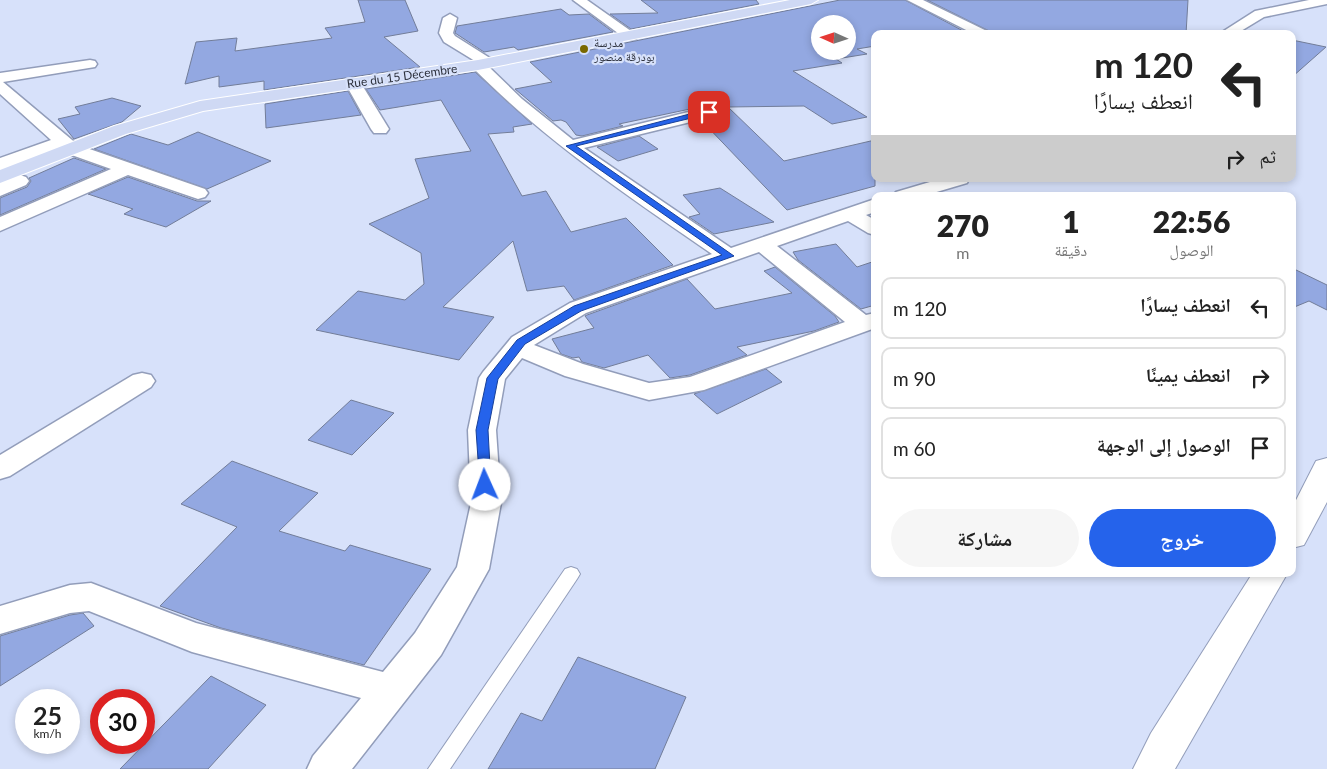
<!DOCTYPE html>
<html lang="ar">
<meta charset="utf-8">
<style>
body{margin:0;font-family:Lato,"Noto Naskh Arabic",sans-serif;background:#f6f6f6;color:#222;direction:rtl;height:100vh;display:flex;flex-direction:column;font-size:19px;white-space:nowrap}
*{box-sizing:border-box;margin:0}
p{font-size:16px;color:#767676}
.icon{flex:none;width:28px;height:28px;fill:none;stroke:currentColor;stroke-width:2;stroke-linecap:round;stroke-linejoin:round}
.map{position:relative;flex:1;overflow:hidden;direction:ltr}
.sheet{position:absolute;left:871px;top:192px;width:425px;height:385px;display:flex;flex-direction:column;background:#fff;border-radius:10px;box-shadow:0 2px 8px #0003;direction:rtl}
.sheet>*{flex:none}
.hud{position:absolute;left:871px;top:30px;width:425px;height:152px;border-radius:10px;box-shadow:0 2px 8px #0003;direction:rtl;background:#fff;color:#222;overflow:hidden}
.needle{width:32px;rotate:273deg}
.tools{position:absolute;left:811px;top:15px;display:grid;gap:10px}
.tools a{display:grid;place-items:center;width:45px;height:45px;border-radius:50%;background:#fff;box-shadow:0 2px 8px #0003;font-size:25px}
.speed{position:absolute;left:15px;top:689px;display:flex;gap:10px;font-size:25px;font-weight:700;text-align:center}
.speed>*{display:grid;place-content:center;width:65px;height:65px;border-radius:50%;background:#fff;box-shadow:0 2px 8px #0003;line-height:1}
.speed small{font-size:12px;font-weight:400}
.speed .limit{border:8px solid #d22;background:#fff;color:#111}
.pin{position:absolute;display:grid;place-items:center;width:42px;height:42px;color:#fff;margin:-21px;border-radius:10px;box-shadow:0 2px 8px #0006}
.me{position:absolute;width:55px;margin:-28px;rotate:358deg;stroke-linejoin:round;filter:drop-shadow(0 0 4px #0008)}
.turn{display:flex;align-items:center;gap:18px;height:105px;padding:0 20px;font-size:22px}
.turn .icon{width:65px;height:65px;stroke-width:2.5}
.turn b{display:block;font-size:35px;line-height:42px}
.then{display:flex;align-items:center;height:48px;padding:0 20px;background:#0003;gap:10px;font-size:19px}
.eta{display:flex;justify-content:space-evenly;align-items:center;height:85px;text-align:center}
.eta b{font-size:30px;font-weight:800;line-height:35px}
.primary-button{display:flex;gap:10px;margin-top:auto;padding:10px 20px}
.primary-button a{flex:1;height:58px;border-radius:30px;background:#2563eb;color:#fff;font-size:20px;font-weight:800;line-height:58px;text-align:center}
.primary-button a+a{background:#f6f6f6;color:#222}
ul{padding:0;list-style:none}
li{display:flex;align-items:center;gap:15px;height:62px;margin:0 10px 8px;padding:0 10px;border:2px solid #e0e0e0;border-radius:10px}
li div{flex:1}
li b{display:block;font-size:19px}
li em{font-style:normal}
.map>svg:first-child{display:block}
.building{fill:#93a8e1;stroke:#727d99;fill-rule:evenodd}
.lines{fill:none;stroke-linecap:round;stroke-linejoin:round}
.service-casing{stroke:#929dba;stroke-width:2}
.minor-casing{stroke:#929dba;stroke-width:3}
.secondary-casing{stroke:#929dba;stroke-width:2}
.primary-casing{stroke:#fff;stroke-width:2}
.service{fill:#fff;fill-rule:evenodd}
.minor{fill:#fff;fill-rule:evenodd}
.secondary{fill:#fff;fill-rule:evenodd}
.primary{fill:#cfd9f4;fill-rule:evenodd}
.route{fill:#2563eb;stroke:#184099}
.poi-dot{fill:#796800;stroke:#d7e1fa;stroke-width:2}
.labels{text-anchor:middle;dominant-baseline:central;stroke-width:4.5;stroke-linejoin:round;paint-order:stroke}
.far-poi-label{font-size:12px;fill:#2d313d;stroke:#d7e1fa;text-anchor:start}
.far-street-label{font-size:12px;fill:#2d313d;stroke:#d7e1fa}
</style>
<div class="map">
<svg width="1327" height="769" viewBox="0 0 1327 769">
<rect width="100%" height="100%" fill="#d7e1fa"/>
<g class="building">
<polygon points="358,0 405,0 418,31 384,37 420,67 264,90 264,81 219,87 219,76 185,84 196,42 237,38 235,51 332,38 325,28 365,22"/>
<polygon points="641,0 756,0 759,4 631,29 610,14 658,13"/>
<path d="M 840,0 L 905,0 L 969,34 L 875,34 L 875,46 L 857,49 L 867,54 L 836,59 L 842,63 L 793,71 L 867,117 L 832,124 L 804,106 L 728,107 L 784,161 L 875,140 L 875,186 L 787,210 L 702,121 L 717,117 L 719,111 L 715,106 L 709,105 L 619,124 L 623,126 L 582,136 L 576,135 L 566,122 L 561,120 L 553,121 L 515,89 L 552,82 L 530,62 ZM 820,24 L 848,24 L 848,51 L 820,51 Z"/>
<polygon points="927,0 1188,0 1186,34 995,34"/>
<polygon points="561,9 569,15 589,14 613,32 518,50 514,47 484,52 455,33 457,26"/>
<polygon points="1292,40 1326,47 1292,77"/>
<polygon points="475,72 532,124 513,127 514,132 488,134 522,196 546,191 571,232 626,218 673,265 574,300 564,286 527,291 513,241 443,307 494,317 459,360 316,330 358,291 405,300 424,284 421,253 369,224 429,198 415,159 471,151 441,100 380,110 366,89"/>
<polygon points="348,91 361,115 266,128 265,104"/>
<polygon points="112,98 141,106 122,122 74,139 58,119 80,114 75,107"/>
<polygon points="198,132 271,161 207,189 94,149 131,134 168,145"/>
<polygon points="639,136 658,149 618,161 597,147"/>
<polygon points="74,158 106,169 0,215 0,198 27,187 31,181 29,178"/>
<polygon points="128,177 197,201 211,201 166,227 124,214 133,209 88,194"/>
<polygon points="720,188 774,222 714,234 689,217 700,214 683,195"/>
<polygon points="836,244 857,267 875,261 875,305 861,309 798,260 793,252"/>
<polygon points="775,267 835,316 839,322 814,331 737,347 747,355 690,375 670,378 648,355 604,368 582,362 579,357 573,358 561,354 552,339 594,328 585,316 587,315 687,279 715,309 792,293 764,271"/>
<polygon points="1292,268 1327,285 1327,310 1309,301 1292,308"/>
<polygon points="766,369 782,382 717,414 694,394"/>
<polygon points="351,400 394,413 352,455 308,440"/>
<polygon points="232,461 318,493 279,531 345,551 350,545 431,569 364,665 221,628 160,606 237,527 181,504"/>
<polygon points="83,613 94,626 0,686 0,636 70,615"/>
<polygon points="578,657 686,697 655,769 488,769 521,713 542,721"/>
<polygon points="211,676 266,705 208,769 120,769"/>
</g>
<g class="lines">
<defs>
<polygon id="service" points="571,567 577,569 580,574 577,579 450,769 428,769 565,569"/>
<g id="minor">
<polygon points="573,0 587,0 638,36 636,39 626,39"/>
<polygon points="907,0 923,0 993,34 974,34"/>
<polygon points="1309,0 1327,0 1327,4 1264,17 1236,34 1219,34 1255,11"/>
<path d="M 450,14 L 457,18 L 453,33 L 455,36 L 493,60 L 495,63 L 489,67 L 522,99 L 573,140 L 709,107 L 715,108 L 717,112 L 715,116 L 584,148 L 731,248 L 875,199 L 875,212 L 866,215 L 875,220 L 875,235 L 868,233 L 848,221 L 777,246 L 866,315 L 875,313 L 875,328 L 704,390 L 649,400 L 565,376 L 522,358 L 505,379 L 496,430 L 501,503 L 489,569 L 441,655 L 352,769 L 307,769 L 313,756 L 361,698 L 192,652 L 89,611 L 70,613 L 0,634 L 0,606 L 70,585 L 91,583 L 196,623 L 383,672 L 415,633 L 457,567 L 471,503 L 468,430 L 479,378 L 483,372 L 512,337 L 570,303 L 712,254 C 627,195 547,142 473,68 L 471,65 L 475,61 L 444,42 L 439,33 L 443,18 ZM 759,252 L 845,322 L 690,377 L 649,383 L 583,364 L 534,345 L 586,313 Z"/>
<polygon points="90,60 95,61 97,64 95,67 3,82 78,145 205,189 208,193 205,197 198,199 128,175 0,231 0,217 111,169 66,153 61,148 2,169 26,177 29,181 26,185 0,196 0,183 3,181 0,180 0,158 51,140 0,94 0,73"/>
<polygon points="353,78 359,80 389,129 386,133 374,133 371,129 345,83"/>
<polygon points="940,179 969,179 967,183 923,196 893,196 896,192"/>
<polygon points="142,373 151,375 155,381 151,387 10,476 0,479 0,455 133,375"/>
</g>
<g id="secondary">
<polygon points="1327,458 1327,502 1304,545 1292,548 1292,508 1316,461"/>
<polygon points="1252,574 1287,574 1175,769 1133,769 1151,733"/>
</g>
<polygon id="primary" points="790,0 818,0 811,4 478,70 203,111 126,134 0,183 0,170 114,126 200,101 478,60"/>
</defs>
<use href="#service" class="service-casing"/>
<use href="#minor" class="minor-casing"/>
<use href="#secondary" class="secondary-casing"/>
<use href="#primary" class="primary-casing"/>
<use href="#service" class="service"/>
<use href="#minor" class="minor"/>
<use href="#secondary" class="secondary"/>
<use href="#primary" class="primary"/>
</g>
<polygon class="route" points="709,109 712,113 576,146 734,256 581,311 525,344 498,379 488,430 491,485 485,489 480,488 476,430 487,378 517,340 574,306 722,255 566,146"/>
<circle class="poi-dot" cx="584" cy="49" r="5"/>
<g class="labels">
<g class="far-poi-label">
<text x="594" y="42">مدرسة<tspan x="594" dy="14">بودرقة منصور</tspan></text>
</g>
<g class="far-street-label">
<text transform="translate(402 76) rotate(-8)">Rue du 15 Décembre</text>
</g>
</g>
</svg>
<div class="tools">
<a><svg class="needle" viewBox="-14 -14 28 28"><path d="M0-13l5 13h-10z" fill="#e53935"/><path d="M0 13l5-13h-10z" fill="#767676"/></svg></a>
</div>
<div class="speed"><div>25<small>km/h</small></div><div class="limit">30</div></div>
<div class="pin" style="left:709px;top:112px;background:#d93025"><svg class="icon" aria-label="arrive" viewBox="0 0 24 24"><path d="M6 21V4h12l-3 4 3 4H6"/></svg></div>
<svg class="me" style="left:485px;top:485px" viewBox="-20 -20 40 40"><circle r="19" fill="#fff"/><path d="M0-13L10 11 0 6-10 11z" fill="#2563eb"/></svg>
<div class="hud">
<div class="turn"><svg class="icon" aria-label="left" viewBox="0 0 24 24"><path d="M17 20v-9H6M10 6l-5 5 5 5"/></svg><div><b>120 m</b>انعطف يسارًا</div></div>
<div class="then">ثم<svg class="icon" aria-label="right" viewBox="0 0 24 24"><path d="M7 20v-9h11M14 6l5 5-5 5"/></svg></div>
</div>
<section class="sheet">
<div class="eta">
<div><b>22:56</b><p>الوصول</p></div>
<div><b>1</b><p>دقيقة</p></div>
<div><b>270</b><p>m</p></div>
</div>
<ul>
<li><svg class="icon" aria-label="left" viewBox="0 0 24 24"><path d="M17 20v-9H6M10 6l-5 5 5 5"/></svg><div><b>انعطف يسارًا</b></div><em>120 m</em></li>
<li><svg class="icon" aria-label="right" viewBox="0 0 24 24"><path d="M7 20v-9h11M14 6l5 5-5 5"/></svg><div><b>انعطف يمينًا</b></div><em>90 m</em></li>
<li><svg class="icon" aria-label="arrive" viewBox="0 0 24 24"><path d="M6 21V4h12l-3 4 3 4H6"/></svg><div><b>الوصول إلى الوجهة</b></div><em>60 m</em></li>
</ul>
<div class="primary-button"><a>خروج</a><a>مشاركة</a></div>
</section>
</div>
